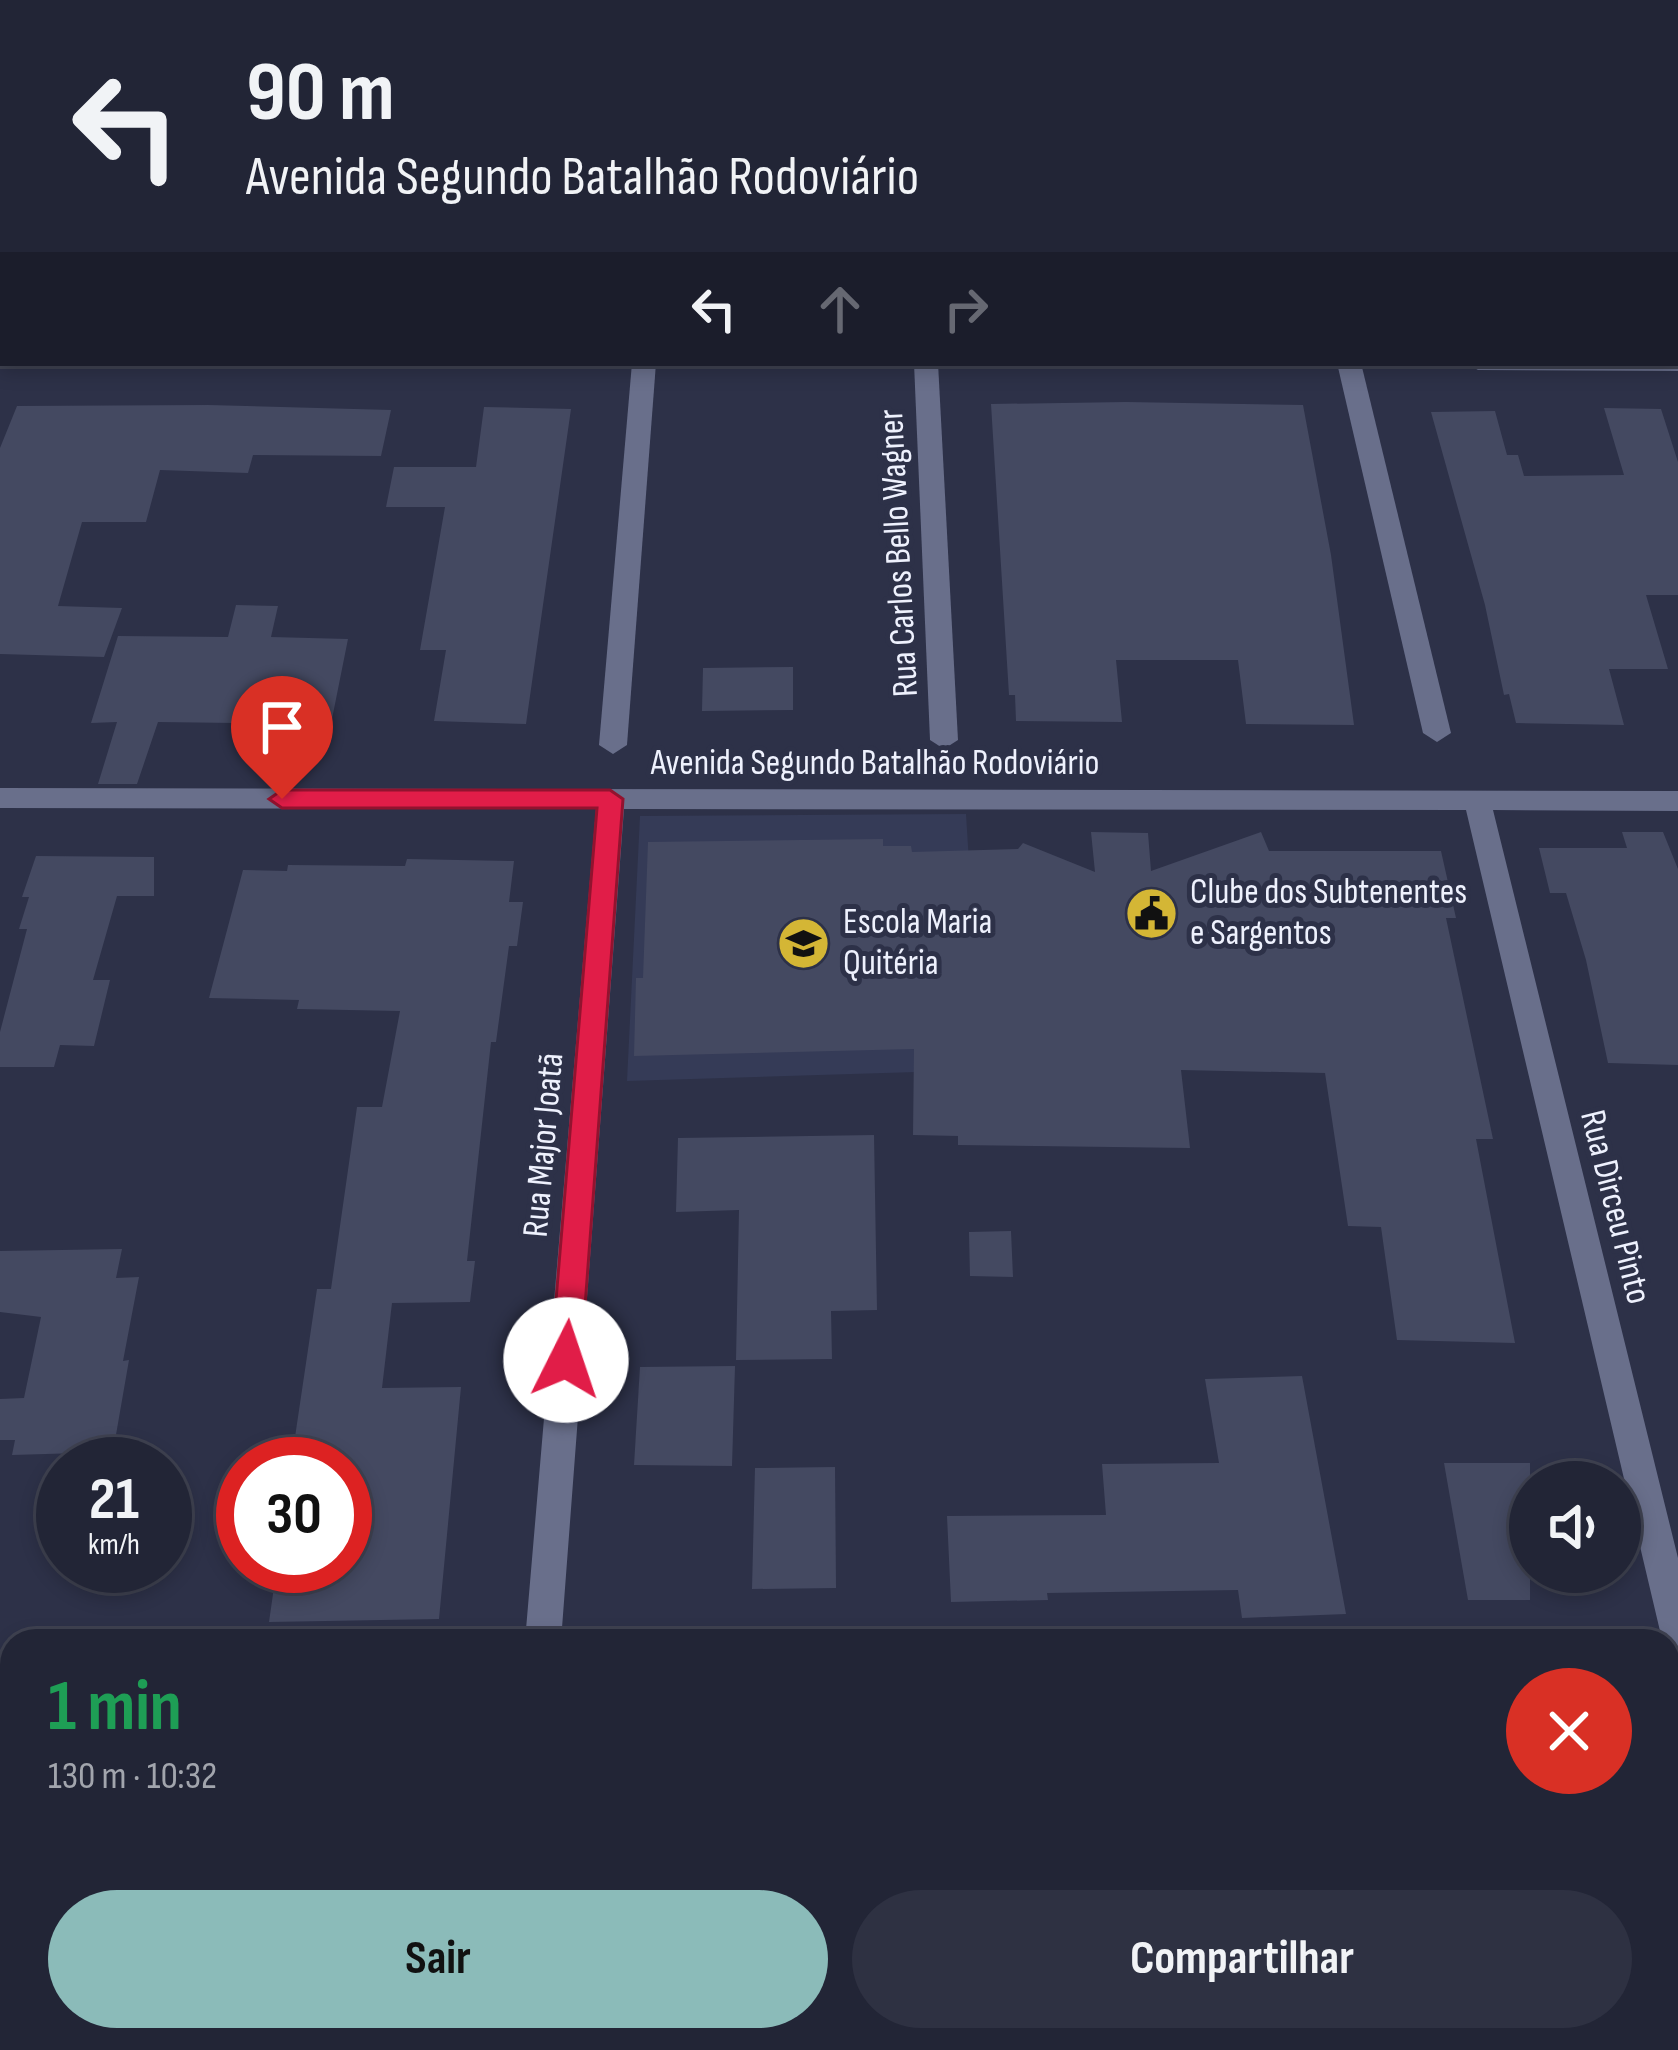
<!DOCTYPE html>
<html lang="pt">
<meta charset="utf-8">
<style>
body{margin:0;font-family:"Sofia Sans Condensed",sans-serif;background:#2e3142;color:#f1f3f6;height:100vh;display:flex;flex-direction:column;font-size:45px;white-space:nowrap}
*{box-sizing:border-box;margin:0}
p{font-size:39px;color:#a2a5ad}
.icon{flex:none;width:66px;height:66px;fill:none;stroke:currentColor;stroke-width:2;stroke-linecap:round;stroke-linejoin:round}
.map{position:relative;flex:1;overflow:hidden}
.details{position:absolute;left:0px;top:1629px;width:1680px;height:423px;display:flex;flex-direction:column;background:#222536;border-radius:36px 36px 0 0;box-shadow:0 6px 18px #0003,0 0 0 3px #3f4251}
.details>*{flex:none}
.hud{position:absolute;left:0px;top:0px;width:1680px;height:366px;box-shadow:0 6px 18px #0003,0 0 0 3px #3f4251;background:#222536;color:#f1f3f6;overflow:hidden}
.tools{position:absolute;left:1509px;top:1461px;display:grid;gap:24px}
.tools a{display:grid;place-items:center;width:132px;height:132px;border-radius:50%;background:#222536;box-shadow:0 6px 18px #0003,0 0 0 3px #3f4251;font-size:60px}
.speed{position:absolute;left:36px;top:1437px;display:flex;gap:24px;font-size:60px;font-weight:700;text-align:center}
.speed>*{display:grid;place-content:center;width:156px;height:156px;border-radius:50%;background:#222536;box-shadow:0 6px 18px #0003,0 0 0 3px #3f4251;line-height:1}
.speed small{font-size:30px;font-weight:400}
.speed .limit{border:18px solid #d22;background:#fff;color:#111}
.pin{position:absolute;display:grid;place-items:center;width:102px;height:102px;color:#fff;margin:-123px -51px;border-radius:50% 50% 50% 0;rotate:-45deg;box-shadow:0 0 12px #0007}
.pin .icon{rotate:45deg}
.me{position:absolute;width:132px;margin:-66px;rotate:4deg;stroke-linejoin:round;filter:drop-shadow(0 0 9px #0008)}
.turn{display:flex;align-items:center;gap:42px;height:252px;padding:0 48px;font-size:54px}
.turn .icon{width:156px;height:156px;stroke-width:2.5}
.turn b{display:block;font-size:84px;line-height:102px}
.lanes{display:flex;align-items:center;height:114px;padding:0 48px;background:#0003;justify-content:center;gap:60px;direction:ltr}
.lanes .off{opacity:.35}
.round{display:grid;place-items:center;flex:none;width:126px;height:126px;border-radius:63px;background:#2e3142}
.head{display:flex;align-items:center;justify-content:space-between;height:204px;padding:0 48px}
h1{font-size:72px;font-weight:700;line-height:90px;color:#1e9e55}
.action{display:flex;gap:24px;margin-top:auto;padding:24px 48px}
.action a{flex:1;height:138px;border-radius:72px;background:#8bbbb9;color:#111;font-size:48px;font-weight:700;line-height:138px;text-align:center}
.action a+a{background:#2e3142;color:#f1f3f6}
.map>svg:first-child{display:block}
.built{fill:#353b57}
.building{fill:#444961}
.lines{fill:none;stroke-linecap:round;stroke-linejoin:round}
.minor{fill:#696f8b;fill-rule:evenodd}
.route{fill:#e11d48;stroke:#92132f;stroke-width:3}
.labels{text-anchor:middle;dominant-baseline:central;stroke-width:10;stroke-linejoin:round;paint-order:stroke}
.street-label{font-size:36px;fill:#eef1fd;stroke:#2d3148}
.poi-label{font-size:36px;fill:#eef1fd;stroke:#2d3148;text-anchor:start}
</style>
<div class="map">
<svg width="1678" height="2050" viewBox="0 0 1678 2050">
<rect width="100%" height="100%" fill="#2d3148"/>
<polygon class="built" points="966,814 982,1070 627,1081 640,816"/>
<g class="building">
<polygon points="1126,402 1303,405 1331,555 1354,725 1246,724 1238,660 1116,660 1122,722 1016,721 1015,695 1009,695 991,404"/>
<polygon points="208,405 391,410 381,456 253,455 248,473 160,470 146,522 82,522 58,606 122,608 104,657 0,654 0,448 17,406"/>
<polygon points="484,407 571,409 526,724 434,721 446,650 420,650 445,507 386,507 394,467 476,467"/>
<polygon points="1604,408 1661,409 1678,462 1678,595 1646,595 1668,669 1609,669 1624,725 1516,723 1509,694 1504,695 1485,605 1431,412 1495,411 1507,455 1518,455 1524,476 1624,475"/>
<polygon points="236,605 278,606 271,637 348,639 332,719 303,719 303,724 158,722 137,784 98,784 117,722 91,723 118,636 228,637"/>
<polygon points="793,667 793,710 702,711 703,668"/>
<polygon points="1091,832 1148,833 1151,871 1261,832 1269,851 1441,851 1456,918 1446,918 1493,1139 1476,1139 1515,1343 1397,1340 1381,1227 1348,1226 1325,1073 1181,1070 1190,1148 958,1145 958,1136 913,1135 914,1049 634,1056 636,978 643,978 648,842 883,839 883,846 911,846 912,852 1018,849 1023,843 1095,872"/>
<polygon points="1622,832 1663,832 1678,869 1678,1065 1608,1063 1586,960 1566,893 1550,893 1539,848 1627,848"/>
<polygon points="36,856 154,857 154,896 117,896 93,980 110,980 94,1046 60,1045 54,1067 0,1067 0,1032 27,929 19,929 29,897 22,897"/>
<polygon points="407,859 514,861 509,902 523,902 517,946 509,946 496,1042 491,1042 467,1261 475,1261 470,1302 392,1303 382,1388 461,1387 439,1619 269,1622 277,1566 345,1566 345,1464 291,1464 317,1289 331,1289 357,1107 382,1107 400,1011 297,1009 299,1000 209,998 243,870 287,871 288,865 405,866"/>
<polygon points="874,1135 877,1310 831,1311 832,1359 736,1360 739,1210 676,1212 678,1138"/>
<polygon points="1011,1231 1013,1277 970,1276 969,1232"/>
<polygon points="122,1249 116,1278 139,1277 123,1361 129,1360 113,1452 12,1455 15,1440 0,1440 0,1399 24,1398 41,1317 0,1312 0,1251"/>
<polygon points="735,1366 732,1466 634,1465 640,1367"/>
<polygon points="1302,1376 1346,1614 1242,1618 1238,1590 1047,1593 1048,1600 951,1602 947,1516 1106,1515 1102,1464 1219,1463 1205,1379"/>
<polygon points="1444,1463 1530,1463 1530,1600 1468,1600"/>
<polygon points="835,1467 836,1588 752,1589 755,1468"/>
</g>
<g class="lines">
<g class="minor">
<rect x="747" y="0" width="20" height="3"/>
<polygon points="1040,0 1065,0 1067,3 1042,3"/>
<polygon points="1077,0 1101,0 1075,3"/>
<polygon points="1586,0 1611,0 1613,3 1588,3"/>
<rect x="1677" y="27" width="1" height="12"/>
<polygon points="1677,285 1678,286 1678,300 1677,300"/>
<rect x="0" y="349" width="3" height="14"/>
<polygon points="1678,357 1678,371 1478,370 1466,363 1677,363"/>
<polygon points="632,363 656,363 627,745 613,754 599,745"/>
<polygon points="914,363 938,363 958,740 944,749 930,740"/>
<polygon points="1337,363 1361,363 1451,733 1437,742 1423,733"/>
<polygon points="0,788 1678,791 1678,811 1493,810 1678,1558 1678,1681 1668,1681 1668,1647 1676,1647 1664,1641 1660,1631 1466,810 624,809 561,1641 525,1641 596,809 0,808"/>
<rect x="0" y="1677" width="12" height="34"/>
</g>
</g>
<polygon class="route" points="282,790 610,790 623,799 581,1360 577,1370 566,1373 555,1370 551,1360 597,808 282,808 269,799"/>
<defs>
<symbol id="civic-disc" viewBox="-11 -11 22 22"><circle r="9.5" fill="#d4b635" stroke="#2d3148"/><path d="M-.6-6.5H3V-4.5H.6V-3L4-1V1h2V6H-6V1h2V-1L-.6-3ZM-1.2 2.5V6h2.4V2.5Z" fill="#111"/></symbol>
<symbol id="school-disc" viewBox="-11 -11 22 22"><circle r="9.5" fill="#d4b635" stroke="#2d3148"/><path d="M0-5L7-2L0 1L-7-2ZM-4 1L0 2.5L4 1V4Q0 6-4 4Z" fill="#111"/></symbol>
</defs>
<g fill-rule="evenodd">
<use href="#civic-disc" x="1122" y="884" width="59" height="59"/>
<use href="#school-disc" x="774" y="914" width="59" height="59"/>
</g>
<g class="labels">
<g class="street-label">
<text transform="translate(899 553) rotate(-93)">Rua Carlos Bello Wagner</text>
<text x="875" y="763">Avenida Segundo Batalhão Rodoviário</text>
<text transform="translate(544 1145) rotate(-85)">Rua Major Joatã</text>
<text transform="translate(1615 1207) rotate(76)">Rua Dirceu Pinto</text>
</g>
<g class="poi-label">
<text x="1190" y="892">Clube dos Subtenentes<tspan x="1190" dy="41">e Sargentos</tspan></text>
<text x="843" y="922">Escola Maria<tspan x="843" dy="41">Quitéria</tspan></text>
</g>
</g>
</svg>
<div class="tools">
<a><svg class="icon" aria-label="sound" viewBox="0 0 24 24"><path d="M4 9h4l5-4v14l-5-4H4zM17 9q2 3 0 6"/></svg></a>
</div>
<div class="speed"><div>21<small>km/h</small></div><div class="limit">30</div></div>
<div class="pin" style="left:282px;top:799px;background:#d93025"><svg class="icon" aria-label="arrive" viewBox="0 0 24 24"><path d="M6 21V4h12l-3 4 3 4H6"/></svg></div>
<svg class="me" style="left:566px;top:1360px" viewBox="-20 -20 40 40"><circle r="19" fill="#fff"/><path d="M0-13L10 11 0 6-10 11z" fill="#e11d48"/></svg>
<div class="hud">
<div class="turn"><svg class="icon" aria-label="left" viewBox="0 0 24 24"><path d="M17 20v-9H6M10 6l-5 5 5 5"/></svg><div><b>90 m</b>Avenida Segundo Batalhão Rodoviário</div></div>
<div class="lanes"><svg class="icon" aria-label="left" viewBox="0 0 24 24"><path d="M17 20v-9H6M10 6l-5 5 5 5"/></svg><svg class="icon off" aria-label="ahead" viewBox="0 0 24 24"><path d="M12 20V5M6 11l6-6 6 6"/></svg><svg class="icon off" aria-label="right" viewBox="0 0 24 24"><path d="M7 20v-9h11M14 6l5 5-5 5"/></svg></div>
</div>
<section class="details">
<div class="head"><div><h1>1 min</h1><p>130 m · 10:32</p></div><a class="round" style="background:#d93025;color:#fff"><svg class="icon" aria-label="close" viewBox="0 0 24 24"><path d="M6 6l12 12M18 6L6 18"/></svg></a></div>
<div class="action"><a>Sair</a><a>Compartilhar</a></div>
</section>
</div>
